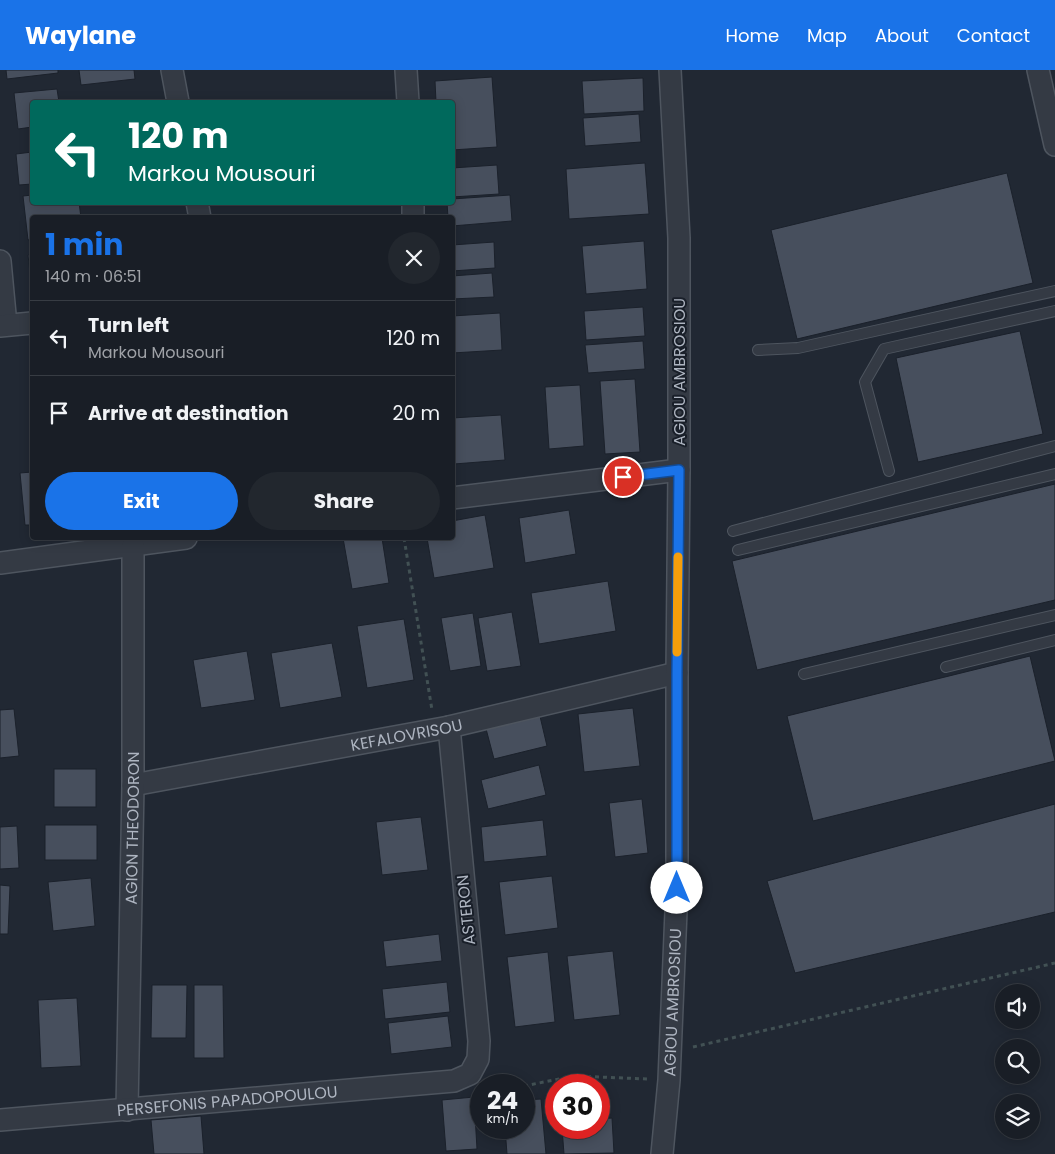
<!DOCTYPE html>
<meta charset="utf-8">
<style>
body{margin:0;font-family:Poppins,sans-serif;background:#22272e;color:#f1f3f6;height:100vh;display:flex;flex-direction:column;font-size:19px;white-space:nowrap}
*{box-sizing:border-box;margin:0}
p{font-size:16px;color:#9fa2a7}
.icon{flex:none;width:28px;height:28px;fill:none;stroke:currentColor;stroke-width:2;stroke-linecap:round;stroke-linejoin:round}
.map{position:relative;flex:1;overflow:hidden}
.panel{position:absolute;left:30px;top:145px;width:425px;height:325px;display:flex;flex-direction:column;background:#191e26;border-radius:5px;box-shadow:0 2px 12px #0003,0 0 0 1px #373c43}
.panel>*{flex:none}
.top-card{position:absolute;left:30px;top:30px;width:425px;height:105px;border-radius:5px;box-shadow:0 2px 12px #0003,0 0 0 1px #373c43;background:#00695c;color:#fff;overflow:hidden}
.tools{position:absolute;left:995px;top:914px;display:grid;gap:10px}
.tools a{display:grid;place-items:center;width:45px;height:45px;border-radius:50%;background:#191e26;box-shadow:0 2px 12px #0003,0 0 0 1px #373c43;font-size:25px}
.speed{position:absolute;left:470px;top:1004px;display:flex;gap:10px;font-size:25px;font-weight:700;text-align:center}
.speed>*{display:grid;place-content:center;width:65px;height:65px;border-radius:50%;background:#191e26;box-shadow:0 2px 12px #0003,0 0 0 1px #373c43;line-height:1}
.speed small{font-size:12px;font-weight:400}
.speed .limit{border:8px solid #d22;background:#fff;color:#111}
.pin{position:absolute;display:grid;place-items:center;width:42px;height:42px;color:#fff;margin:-21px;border:2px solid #fff;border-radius:50%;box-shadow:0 1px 5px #0007}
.me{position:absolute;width:55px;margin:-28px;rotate:0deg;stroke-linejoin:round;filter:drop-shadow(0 0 4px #0008)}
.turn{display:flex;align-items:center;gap:18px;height:105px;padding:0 15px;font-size:22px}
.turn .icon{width:65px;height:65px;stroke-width:2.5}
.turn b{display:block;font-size:35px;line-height:42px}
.round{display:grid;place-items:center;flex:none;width:52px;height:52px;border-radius:26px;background:#22272e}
.overview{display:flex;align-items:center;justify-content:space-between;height:85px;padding:0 15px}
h1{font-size:30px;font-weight:700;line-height:38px;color:#1a73e8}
.cta{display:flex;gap:10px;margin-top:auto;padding:10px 15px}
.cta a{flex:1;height:58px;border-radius:30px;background:#1a73e8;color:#fff;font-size:20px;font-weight:700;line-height:58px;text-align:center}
.cta a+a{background:#22272e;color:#f1f3f6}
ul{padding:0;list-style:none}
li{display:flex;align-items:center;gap:15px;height:75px;padding:0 15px;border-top:1px solid #373c43}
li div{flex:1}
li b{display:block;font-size:19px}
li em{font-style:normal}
header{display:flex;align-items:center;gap:30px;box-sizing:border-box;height:70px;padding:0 25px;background:#1a73e8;color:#fff}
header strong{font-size:24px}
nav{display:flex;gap:28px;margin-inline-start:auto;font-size:18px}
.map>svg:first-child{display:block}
.building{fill:#474f5d;stroke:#1b212b}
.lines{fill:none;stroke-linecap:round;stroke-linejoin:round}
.service-casing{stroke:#4e555f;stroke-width:12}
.minor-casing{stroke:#4e555f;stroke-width:24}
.path{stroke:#425154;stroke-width:3;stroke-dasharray:4 4;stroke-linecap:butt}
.service{stroke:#343a44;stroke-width:10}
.minor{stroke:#343a44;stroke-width:21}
.route-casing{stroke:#114b97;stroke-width:12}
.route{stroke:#1a73e8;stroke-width:9}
.slow{stroke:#f59e0b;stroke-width:9}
.labels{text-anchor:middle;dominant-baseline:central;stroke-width:4;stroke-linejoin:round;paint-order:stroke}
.street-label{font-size:16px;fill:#aeb5c1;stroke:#191f29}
</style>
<header>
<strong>Waylane</strong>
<nav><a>Home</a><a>Map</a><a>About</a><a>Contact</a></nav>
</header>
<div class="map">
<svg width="1055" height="1084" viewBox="0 0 1055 1084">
<rect width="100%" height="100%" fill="#212833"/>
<g class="building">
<polygon points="6,0 58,0 58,3 7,9"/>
<polygon points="79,0 134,0 135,9 81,15"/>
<polygon points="492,7 497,77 452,80 452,32 436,32 435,11"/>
<polygon points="643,8 644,41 584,44 582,11"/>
<polygon points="57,19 59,32 32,32 32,57 18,59 14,23"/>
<polygon points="639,44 641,72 585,76 583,48"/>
<polygon points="32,82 32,114 19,115 16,84"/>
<polygon points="645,93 649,144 569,149 566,99"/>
<polygon points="497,95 499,124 452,127 452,98"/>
<polygon points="1007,103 1033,213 797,269 771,160"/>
<polygon points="32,125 32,132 79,132 81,148 32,148 32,169 28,170 23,126"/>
<polygon points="510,125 512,151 452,156 452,148 448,148 447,132 452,132 452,129"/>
<polygon points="644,171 647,219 586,224 582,176"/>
<polygon points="494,172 495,198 452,201 452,175"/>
<polygon points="32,184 32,220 28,185"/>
<polygon points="492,203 494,227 452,229 452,206"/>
<polygon points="643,237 645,266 586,270 584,241"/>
<polygon points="500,243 502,280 452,283 452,246"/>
<polygon points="1020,261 1043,364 918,392 896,288"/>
<polygon points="643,271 645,299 588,303 585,275"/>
<polygon points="635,309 640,382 605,384 600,311"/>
<polygon points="580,315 584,376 549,379 545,317"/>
<polygon points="501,345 505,390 454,394 452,348"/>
<polygon points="32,402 32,455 25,455 20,403"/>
<polygon points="1055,414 1055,530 757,600 732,491"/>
<polygon points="569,440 576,484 525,493 519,448"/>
<polygon points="485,445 494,498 434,508 427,468 452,468 452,451"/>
<polygon points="343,468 382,468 389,513 352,519"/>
<polygon points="608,511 616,561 539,574 531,523"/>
<polygon points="512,542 521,596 487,601 478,548"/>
<polygon points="473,543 481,596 450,601 441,548"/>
<polygon points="404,549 414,610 367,618 357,556"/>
<polygon points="332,573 342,627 280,638 271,583"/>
<polygon points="247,581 255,630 201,638 193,590"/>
<polygon points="1030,586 1055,691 813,751 787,646"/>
<polygon points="633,638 640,696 584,702 578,644"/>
<polygon points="14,639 19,686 0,688 0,640"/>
<polygon points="539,642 547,676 494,689 485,655"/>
<polygon points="539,695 546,725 488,739 481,710"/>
<rect x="54" y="699" width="42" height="38"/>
<polygon points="642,729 648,783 615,787 609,733"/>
<polygon points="1055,734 1055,842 795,903 767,811"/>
<polygon points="421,747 428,800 382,805 376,752"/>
<polygon points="543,750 547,786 484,792 481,757"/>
<rect x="45" y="755" width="52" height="35"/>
<polygon points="17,756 19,798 0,799 0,757"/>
<polygon points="552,806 558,858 505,865 499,812"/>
<polygon points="91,808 95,856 53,861 48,812"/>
<polygon points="0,815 10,816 8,864 0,864"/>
<polygon points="439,864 442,891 386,897 383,871"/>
<polygon points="613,881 620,945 574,950 567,886"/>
<polygon points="548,882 555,952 515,957 507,887"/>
<polygon points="447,912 450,942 385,949 382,919"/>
<polygon points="152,915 187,915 186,968 151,968"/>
<polygon points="194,915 223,915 224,988 194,988"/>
<polygon points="77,928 81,996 41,998 38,930"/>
<polygon points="448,946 452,977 391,984 388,953"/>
<polygon points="474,1027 477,1079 446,1081 442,1030"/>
<polygon points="541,1029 546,1084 507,1084 505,1058 524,1058 524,1030"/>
<polygon points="201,1046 204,1084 154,1084 151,1050"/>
<polygon points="612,1048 614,1083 564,1084 562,1058 599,1058 599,1049"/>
</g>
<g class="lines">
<defs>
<g id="service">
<polyline points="758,280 798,278 1055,221"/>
<polyline points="889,401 865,312 884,279 1055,241"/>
<polyline points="733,461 1055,376"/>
<polyline points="738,480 1055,404"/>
<polyline points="946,597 1055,570"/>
<polyline points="804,604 1055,545"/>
</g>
<g id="minor">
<polyline points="172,0 178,32"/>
<polyline points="406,0 408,32"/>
<polyline points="1038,0 1055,75"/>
<polyline points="197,132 200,148"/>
<polyline points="413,132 413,148"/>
<polyline points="0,191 6,255"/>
<polyline points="0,256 32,253"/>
<polyline points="452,428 679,400"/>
<polyline points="0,493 186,468"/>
<path id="s1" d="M 133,715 L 449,657 L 677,603"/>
<path id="s2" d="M 127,1040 L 133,715 L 133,475"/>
<path id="s3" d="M 0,1050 L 454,1011 L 470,1004 L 478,989 L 479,971 L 449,657"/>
<path id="s4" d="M 662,1084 L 669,1010 L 677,817 L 677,603 L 679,400 L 679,168 L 670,0"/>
</g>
</defs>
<use href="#service" class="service-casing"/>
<use href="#minor" class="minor-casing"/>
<g class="path">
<polyline points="404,468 432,640"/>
<polyline points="693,977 1055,893"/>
<polyline points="489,1013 509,1015"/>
<polyline points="524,1016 574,1006 648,1009"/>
</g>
<use href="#service" class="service"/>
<use href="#minor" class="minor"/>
</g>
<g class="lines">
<defs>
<polyline id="route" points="623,407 679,400 677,603 677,818"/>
</defs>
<use href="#route" class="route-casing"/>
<use href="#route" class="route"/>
<polyline class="slow" points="677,582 678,487"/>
</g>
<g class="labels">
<g class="street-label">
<text transform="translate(679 302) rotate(-90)">AGIOU AMBROSIOU</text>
<text stroke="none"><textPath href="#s1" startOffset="278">KEFALOVRISOU</textPath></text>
<text stroke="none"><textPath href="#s2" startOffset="282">AGION THEODORON</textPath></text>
<text transform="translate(466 840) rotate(-96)">ASTERON</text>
<text stroke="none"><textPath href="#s4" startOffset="152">AGIOU AMBROSIOU</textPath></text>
<text stroke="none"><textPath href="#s3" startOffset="228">PERSEFONIS PAPADOPOULOU</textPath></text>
</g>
</g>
</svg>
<div class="tools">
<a><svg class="icon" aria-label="sound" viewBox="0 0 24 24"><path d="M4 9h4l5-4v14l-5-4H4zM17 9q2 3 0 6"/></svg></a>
<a><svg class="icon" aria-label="search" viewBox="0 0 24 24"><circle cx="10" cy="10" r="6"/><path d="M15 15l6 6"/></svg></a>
<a><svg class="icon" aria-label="layers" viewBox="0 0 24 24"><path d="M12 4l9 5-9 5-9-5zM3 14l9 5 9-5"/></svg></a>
</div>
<div class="speed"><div>24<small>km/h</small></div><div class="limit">30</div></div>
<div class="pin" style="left:623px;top:407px;background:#d93025"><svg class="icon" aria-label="arrive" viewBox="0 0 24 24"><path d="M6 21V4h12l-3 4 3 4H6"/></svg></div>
<svg class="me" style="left:677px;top:818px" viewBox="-20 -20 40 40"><circle r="19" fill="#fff"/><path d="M0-13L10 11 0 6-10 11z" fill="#1a73e8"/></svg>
<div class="top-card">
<div class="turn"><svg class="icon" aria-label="left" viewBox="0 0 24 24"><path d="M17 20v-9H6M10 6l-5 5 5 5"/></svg><div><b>120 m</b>Markou Mousouri</div></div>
</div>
<section class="panel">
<div class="overview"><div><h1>1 min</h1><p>140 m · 06:51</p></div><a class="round"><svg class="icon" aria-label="close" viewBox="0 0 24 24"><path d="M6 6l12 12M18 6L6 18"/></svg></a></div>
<ul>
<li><svg class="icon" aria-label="left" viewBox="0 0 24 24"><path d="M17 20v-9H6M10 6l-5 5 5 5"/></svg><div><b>Turn left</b><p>Markou Mousouri</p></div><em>120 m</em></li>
<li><svg class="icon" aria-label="arrive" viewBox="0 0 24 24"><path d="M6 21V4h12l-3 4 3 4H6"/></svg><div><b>Arrive at destination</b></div><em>20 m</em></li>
</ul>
<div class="cta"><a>Exit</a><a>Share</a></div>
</section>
</div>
